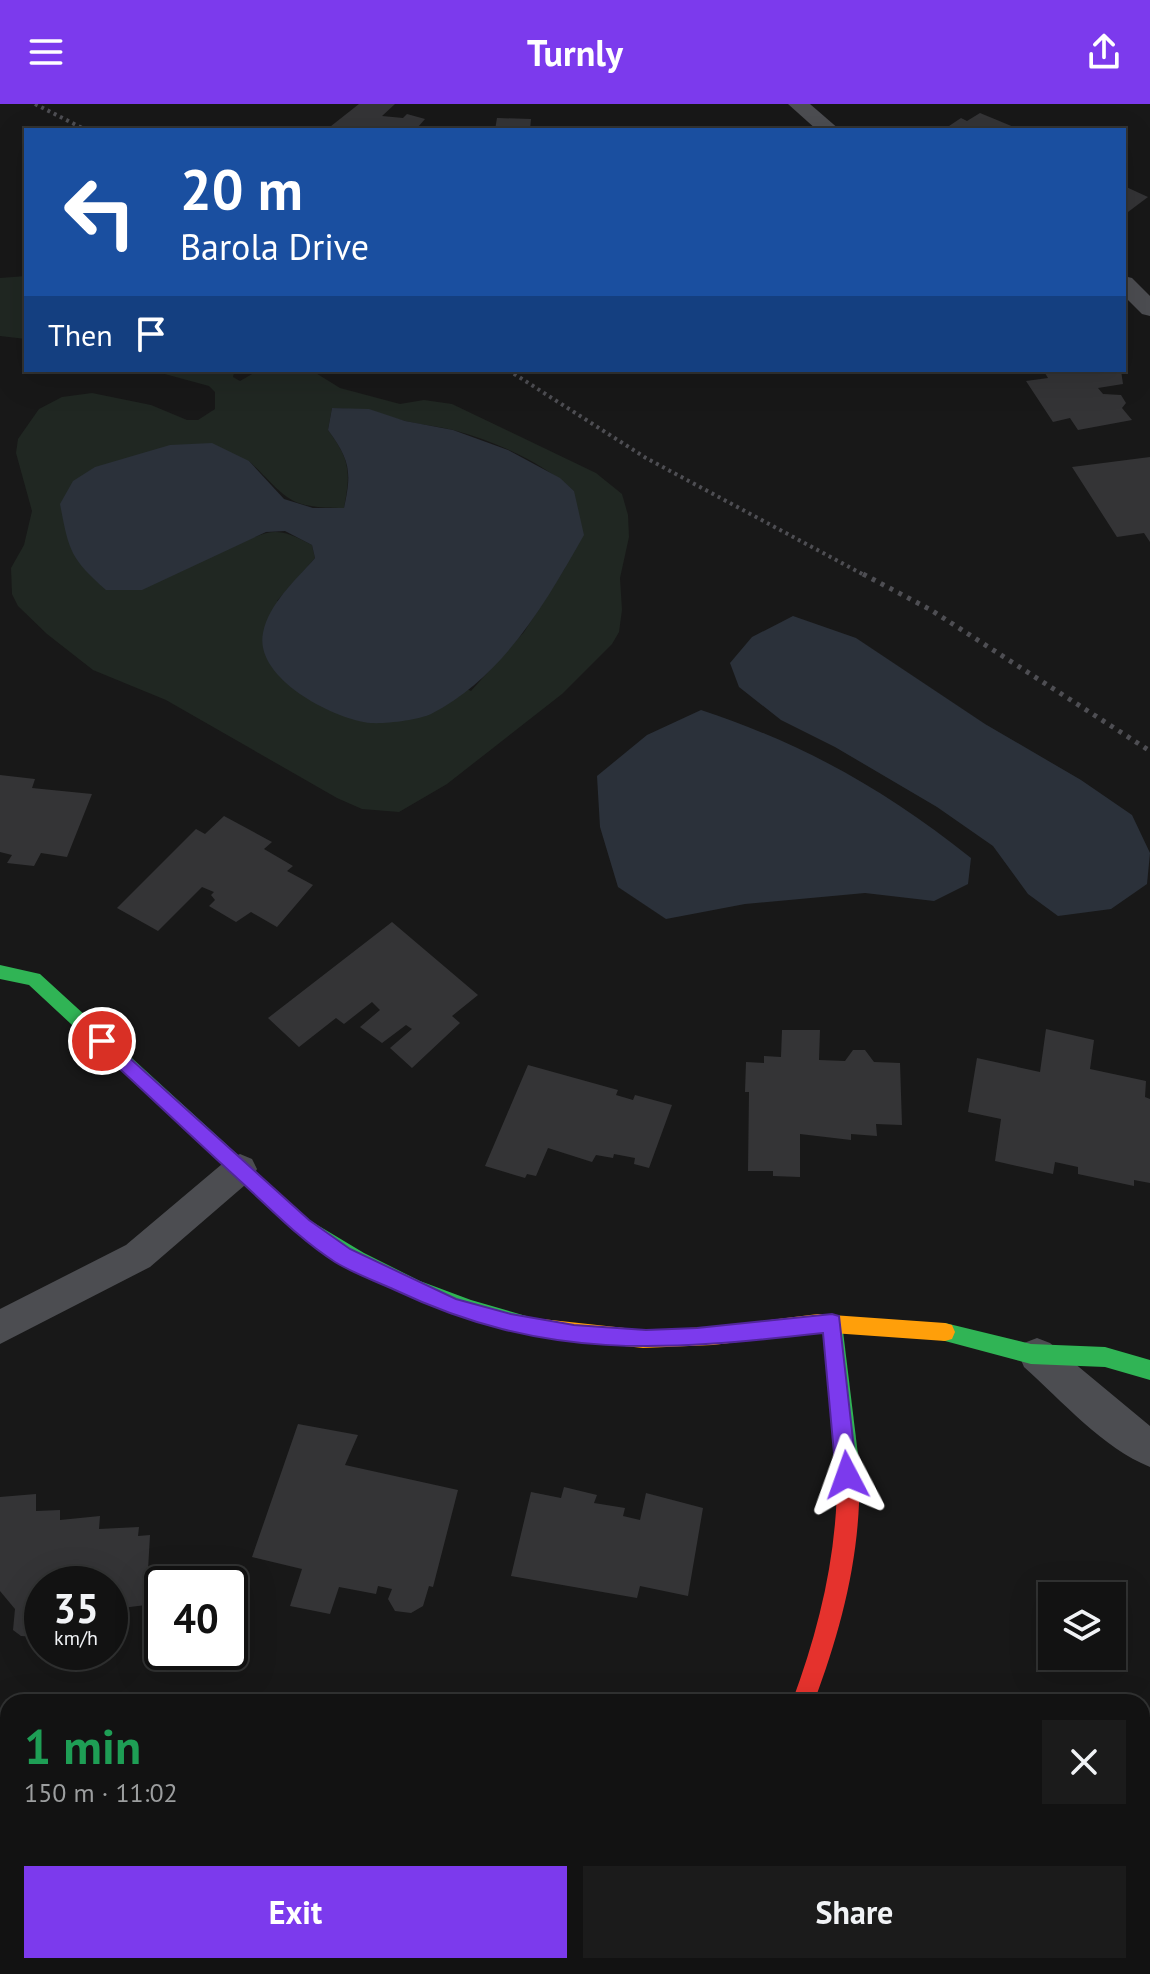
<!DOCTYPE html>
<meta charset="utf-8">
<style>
body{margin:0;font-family:"PT Sans",sans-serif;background:#1b1b1b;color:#f1f3f6;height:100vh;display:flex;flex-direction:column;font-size:30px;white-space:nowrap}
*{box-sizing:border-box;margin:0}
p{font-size:26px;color:#9c9e9f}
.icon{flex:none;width:44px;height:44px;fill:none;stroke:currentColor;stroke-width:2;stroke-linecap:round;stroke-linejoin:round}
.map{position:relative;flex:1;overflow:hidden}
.side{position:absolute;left:0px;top:1590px;width:1150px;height:280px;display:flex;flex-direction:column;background:#121212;border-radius:24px 24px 0 0;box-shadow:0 8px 32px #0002,0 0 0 2px #313232}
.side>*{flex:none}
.hud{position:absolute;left:24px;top:24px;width:1102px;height:244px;border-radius:0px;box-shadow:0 8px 32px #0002,0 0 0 2px #313232;background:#1a4fa0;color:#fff;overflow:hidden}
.controls{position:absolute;left:1038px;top:1478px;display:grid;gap:16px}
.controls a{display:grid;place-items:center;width:88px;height:88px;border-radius:0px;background:#121212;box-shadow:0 8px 32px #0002,0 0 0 2px #313232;font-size:40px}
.speed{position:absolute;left:24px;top:1462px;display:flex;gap:16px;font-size:40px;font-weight:700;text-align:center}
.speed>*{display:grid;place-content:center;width:104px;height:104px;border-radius:50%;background:#121212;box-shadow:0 8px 32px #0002,0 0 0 2px #313232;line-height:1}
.speed small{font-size:20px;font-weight:400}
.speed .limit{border:4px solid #111;border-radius:12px;background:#fff;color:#111}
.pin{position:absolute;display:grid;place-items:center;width:68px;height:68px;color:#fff;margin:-34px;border:4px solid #fff;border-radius:50%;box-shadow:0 2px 8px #0007}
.me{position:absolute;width:88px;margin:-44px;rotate:356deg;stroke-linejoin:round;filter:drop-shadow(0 0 6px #0008)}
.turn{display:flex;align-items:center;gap:28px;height:168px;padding:0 24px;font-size:36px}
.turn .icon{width:104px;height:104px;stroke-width:2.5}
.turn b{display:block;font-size:56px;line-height:68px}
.then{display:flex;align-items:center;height:76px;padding:0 24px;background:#0003;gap:16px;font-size:30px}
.round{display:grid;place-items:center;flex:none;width:84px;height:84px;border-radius:0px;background:#1b1b1b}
.head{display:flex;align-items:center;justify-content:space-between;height:136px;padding:0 24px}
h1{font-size:48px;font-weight:700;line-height:60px;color:#1e9e55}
.button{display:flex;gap:16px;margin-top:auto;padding:16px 24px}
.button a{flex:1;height:92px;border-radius:0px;background:#7c3aed;color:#fff;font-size:32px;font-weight:700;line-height:92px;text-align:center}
.button a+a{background:#1b1b1b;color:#f1f3f6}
header{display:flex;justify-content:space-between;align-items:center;height:104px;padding:0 24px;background:#7c3aed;color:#fff;font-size:36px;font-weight:700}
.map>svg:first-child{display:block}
.green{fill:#202722;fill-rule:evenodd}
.water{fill:#2b313a}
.building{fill:#343436}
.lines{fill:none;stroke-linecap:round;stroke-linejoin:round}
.path-far1{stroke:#4e4e53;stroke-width:4;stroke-dasharray:3 4;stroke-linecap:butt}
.path{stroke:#4e4e53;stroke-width:5;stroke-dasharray:4 6;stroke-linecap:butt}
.street{fill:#4c4d51;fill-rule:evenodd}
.fast{fill:#30b455;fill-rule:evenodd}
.slow{fill:#ff9f0a;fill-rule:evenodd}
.jam{fill:#e5322d;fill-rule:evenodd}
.route{fill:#7c3aed;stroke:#51269a;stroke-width:2}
</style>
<header><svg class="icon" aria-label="menu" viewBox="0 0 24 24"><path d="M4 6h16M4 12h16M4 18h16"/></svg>Turnly<svg class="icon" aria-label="share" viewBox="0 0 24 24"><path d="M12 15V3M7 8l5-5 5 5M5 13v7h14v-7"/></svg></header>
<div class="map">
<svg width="1150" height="1870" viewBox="0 0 1150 1870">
<rect width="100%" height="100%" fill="#181818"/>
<g class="green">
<polygon points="26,172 26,235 0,232 0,174"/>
<path d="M 150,266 L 235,266 L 233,273 L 240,277 L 259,266 L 311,266 L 340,284 L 400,300 L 424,296 L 452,300 L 596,369 L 622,390 L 628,411 L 629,433 L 620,474 L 622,506 L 619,528 L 612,540 L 562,590 L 447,680 L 399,708 L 362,705 L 337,694 L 166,596 L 93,566 L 47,530 L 18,502 L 12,490 L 11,464 L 24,441 L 32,407 L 16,349 L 18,335 L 39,305 L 62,293 L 92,289 L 151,301 L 187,316 L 198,316 L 215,305 L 215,288 L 209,282 ZM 332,304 C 365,305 374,309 405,317 C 421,321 438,322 453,326 C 495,337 542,358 574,387 L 565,464 L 524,528 L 471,587 L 277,497 L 315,454 L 312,441 C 280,424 273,424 241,439 L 249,357 C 289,395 286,404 344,404 C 351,367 350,356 328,326 Z"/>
</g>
<g class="water">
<path d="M 332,304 L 369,305 L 405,317 L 453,326 L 508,346 L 560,374 L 574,387 L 584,431 C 545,500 503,573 431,610 C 418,616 386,620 371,619 C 333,615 254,574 263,529 C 269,499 296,476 315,454 L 312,441 L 285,427 L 266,428 L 142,486 L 106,486 C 70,454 69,447 60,400 L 73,377 L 95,363 L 170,341 L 212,339 L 249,357 L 284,395 L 313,404 L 344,404 C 352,368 350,356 328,326 Z"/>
<polygon points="793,512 856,534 985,620 1081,676 1132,711 1150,749 1147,780 1111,805 1058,812 1028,790 993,742 937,703 835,643 781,616 739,583 730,559 752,533"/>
<path d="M 701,606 C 804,640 886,686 971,754 L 968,780 L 934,797 L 865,789 L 745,800 L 666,815 L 618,783 L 600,723 L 597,672 L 647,631 Z"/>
</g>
<g class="building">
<polygon points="359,0 395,0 382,12 403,14 407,10 425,15 418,23 427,26 326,26"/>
<polygon points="980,9 1021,26 943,26 961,14 967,17"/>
<polygon points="497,14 531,15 530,26 495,26"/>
<polygon points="1124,82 1148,93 1124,111"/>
<polygon points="1043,266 1121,266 1123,280 1098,284 1103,290 1121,291 1126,299 1122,304 1132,316 1078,326 1070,314 1053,318 1026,277 1048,274"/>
<polygon points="1150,353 1150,438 1144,429 1117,433 1072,363"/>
<polygon points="0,671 35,675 32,684 92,690 67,753 41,749 34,762 7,759 12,751 0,748"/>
<polygon points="224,712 272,738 264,745 293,762 287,767 313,781 277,823 251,808 236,818 209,802 215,796 211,791 214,788 202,783 158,827 117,804 196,725 205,730"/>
<polygon points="392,818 478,891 452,912 460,919 412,964 390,944 412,925 406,921 382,939 360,923 380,906 372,898 344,920 336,914 299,943 268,914"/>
<polygon points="1046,925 1094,936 1090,965 1146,977 1145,993 1150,995 1150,1079 1134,1076 1134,1082 1078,1070 1078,1063 1055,1058 1053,1070 995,1057 1001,1015 968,1008 977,954 1040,968"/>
<polygon points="782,926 820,926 819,956 845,957 853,946 865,946 874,958 900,959 902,1021 876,1020 877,1032 851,1030 851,1036 800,1030 800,1073 773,1072 773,1067 748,1067 749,988 745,988 746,958 764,959 764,952 781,953"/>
<polygon points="528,961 618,986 616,991 633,996 635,991 672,1001 649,1064 634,1060 635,1054 614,1050 613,1054 596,1051 592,1058 548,1044 536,1072 527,1070 525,1074 485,1062"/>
<polygon points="298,1320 358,1331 345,1361 458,1386 433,1483 429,1482 423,1502 411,1509 395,1507 388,1495 392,1485 378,1482 376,1490 339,1483 330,1510 290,1502 302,1465 252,1453"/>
<polygon points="564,1383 597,1391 594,1399 625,1404 623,1412 640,1416 646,1389 703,1404 688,1492 640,1482 637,1494 511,1472 531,1388 561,1394"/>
<polygon points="36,1390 36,1407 60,1406 60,1416 100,1412 99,1425 139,1423 138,1432 150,1431 146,1501 122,1504 119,1513 110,1513 110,1480 42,1480 42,1528 37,1533 21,1532 13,1526 15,1505 0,1487 0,1393"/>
<polygon points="71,1862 169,1862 167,1870 68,1870"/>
<polygon points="978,1862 1065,1862 1074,1870 972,1870"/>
</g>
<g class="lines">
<g class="path-far1">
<polyline points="35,0 86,26"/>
<polyline points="508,266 646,354 866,472"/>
</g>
<polyline class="path" points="863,470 931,506 1150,647"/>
<g class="street">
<polygon points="788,0 810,0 840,26 817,26"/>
<polygon points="1124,172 1132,174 1150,192 1150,212 1142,210 1124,192"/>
<polygon points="240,1050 252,1055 257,1065 252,1075 150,1163 0,1240 0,1205 126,1141 228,1055"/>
<path d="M 1037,1234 L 1050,1239 L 1150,1322 L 1150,1363 C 1103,1344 1062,1297 1024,1263 L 1019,1251 L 1024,1239 Z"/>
<polygon points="593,1862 640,1862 637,1870 590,1870"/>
</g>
<g class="fast">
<polygon points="0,861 40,870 309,1116 364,1149 420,1177 471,1196 540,1216 543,1223 540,1230 533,1232 502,1224 435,1201 378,1176 295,1128 29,881 0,875"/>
<polygon points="832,1210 839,1212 842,1219 859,1359 855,1366 848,1369 841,1366 837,1359 822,1219 825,1212"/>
<polygon points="945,1219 1031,1240 1105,1243 1150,1256 1150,1276 1105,1263 1031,1260 945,1237 938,1235 935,1228 938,1221"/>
</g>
<polygon class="slow" points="818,1210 945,1219 952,1221 955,1228 952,1235 945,1237 818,1228 713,1241 643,1244 533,1232 526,1230 523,1223 526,1216 533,1214 643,1226 713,1223"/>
<path class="jam" d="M 848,1349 L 855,1352 C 861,1366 860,1385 859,1400 C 856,1469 838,1534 814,1598 L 792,1598 C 821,1520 839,1443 837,1359 L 841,1352 Z"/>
</g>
<path class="route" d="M 102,929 L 309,1116 L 350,1145 L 456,1195 L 511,1210 L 574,1221 L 646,1226 L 697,1224 L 832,1210 L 839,1212 L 857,1371 L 854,1379 L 847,1382 L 839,1379 L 836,1371 L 823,1229 C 664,1247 545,1257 395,1186 C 375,1177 353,1169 335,1158 C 299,1135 269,1103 238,1075 C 190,1031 143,986 95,942 L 95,931 Z"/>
</svg>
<div class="controls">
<a><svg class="icon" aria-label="layers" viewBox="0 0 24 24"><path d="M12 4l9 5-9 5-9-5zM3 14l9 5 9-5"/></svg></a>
</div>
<div class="speed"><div>35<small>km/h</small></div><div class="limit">40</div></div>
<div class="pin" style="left:102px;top:937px;background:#d93025"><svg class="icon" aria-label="arrive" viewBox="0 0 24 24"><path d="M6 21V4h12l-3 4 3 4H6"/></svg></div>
<svg class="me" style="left:847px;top:1371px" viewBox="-20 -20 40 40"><path d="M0-17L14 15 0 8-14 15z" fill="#7c3aed" stroke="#fff" stroke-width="4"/></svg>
<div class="hud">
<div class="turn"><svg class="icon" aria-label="left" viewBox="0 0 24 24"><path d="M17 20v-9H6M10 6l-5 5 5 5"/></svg><div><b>20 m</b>Barola Drive</div></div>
<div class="then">Then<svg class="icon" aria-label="arrive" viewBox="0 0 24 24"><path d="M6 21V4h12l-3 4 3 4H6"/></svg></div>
</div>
<section class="side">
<div class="head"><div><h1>1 min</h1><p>150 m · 11:02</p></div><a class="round"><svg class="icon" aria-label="close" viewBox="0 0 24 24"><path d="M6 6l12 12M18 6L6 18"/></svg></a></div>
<div class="button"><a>Exit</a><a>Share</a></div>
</section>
</div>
